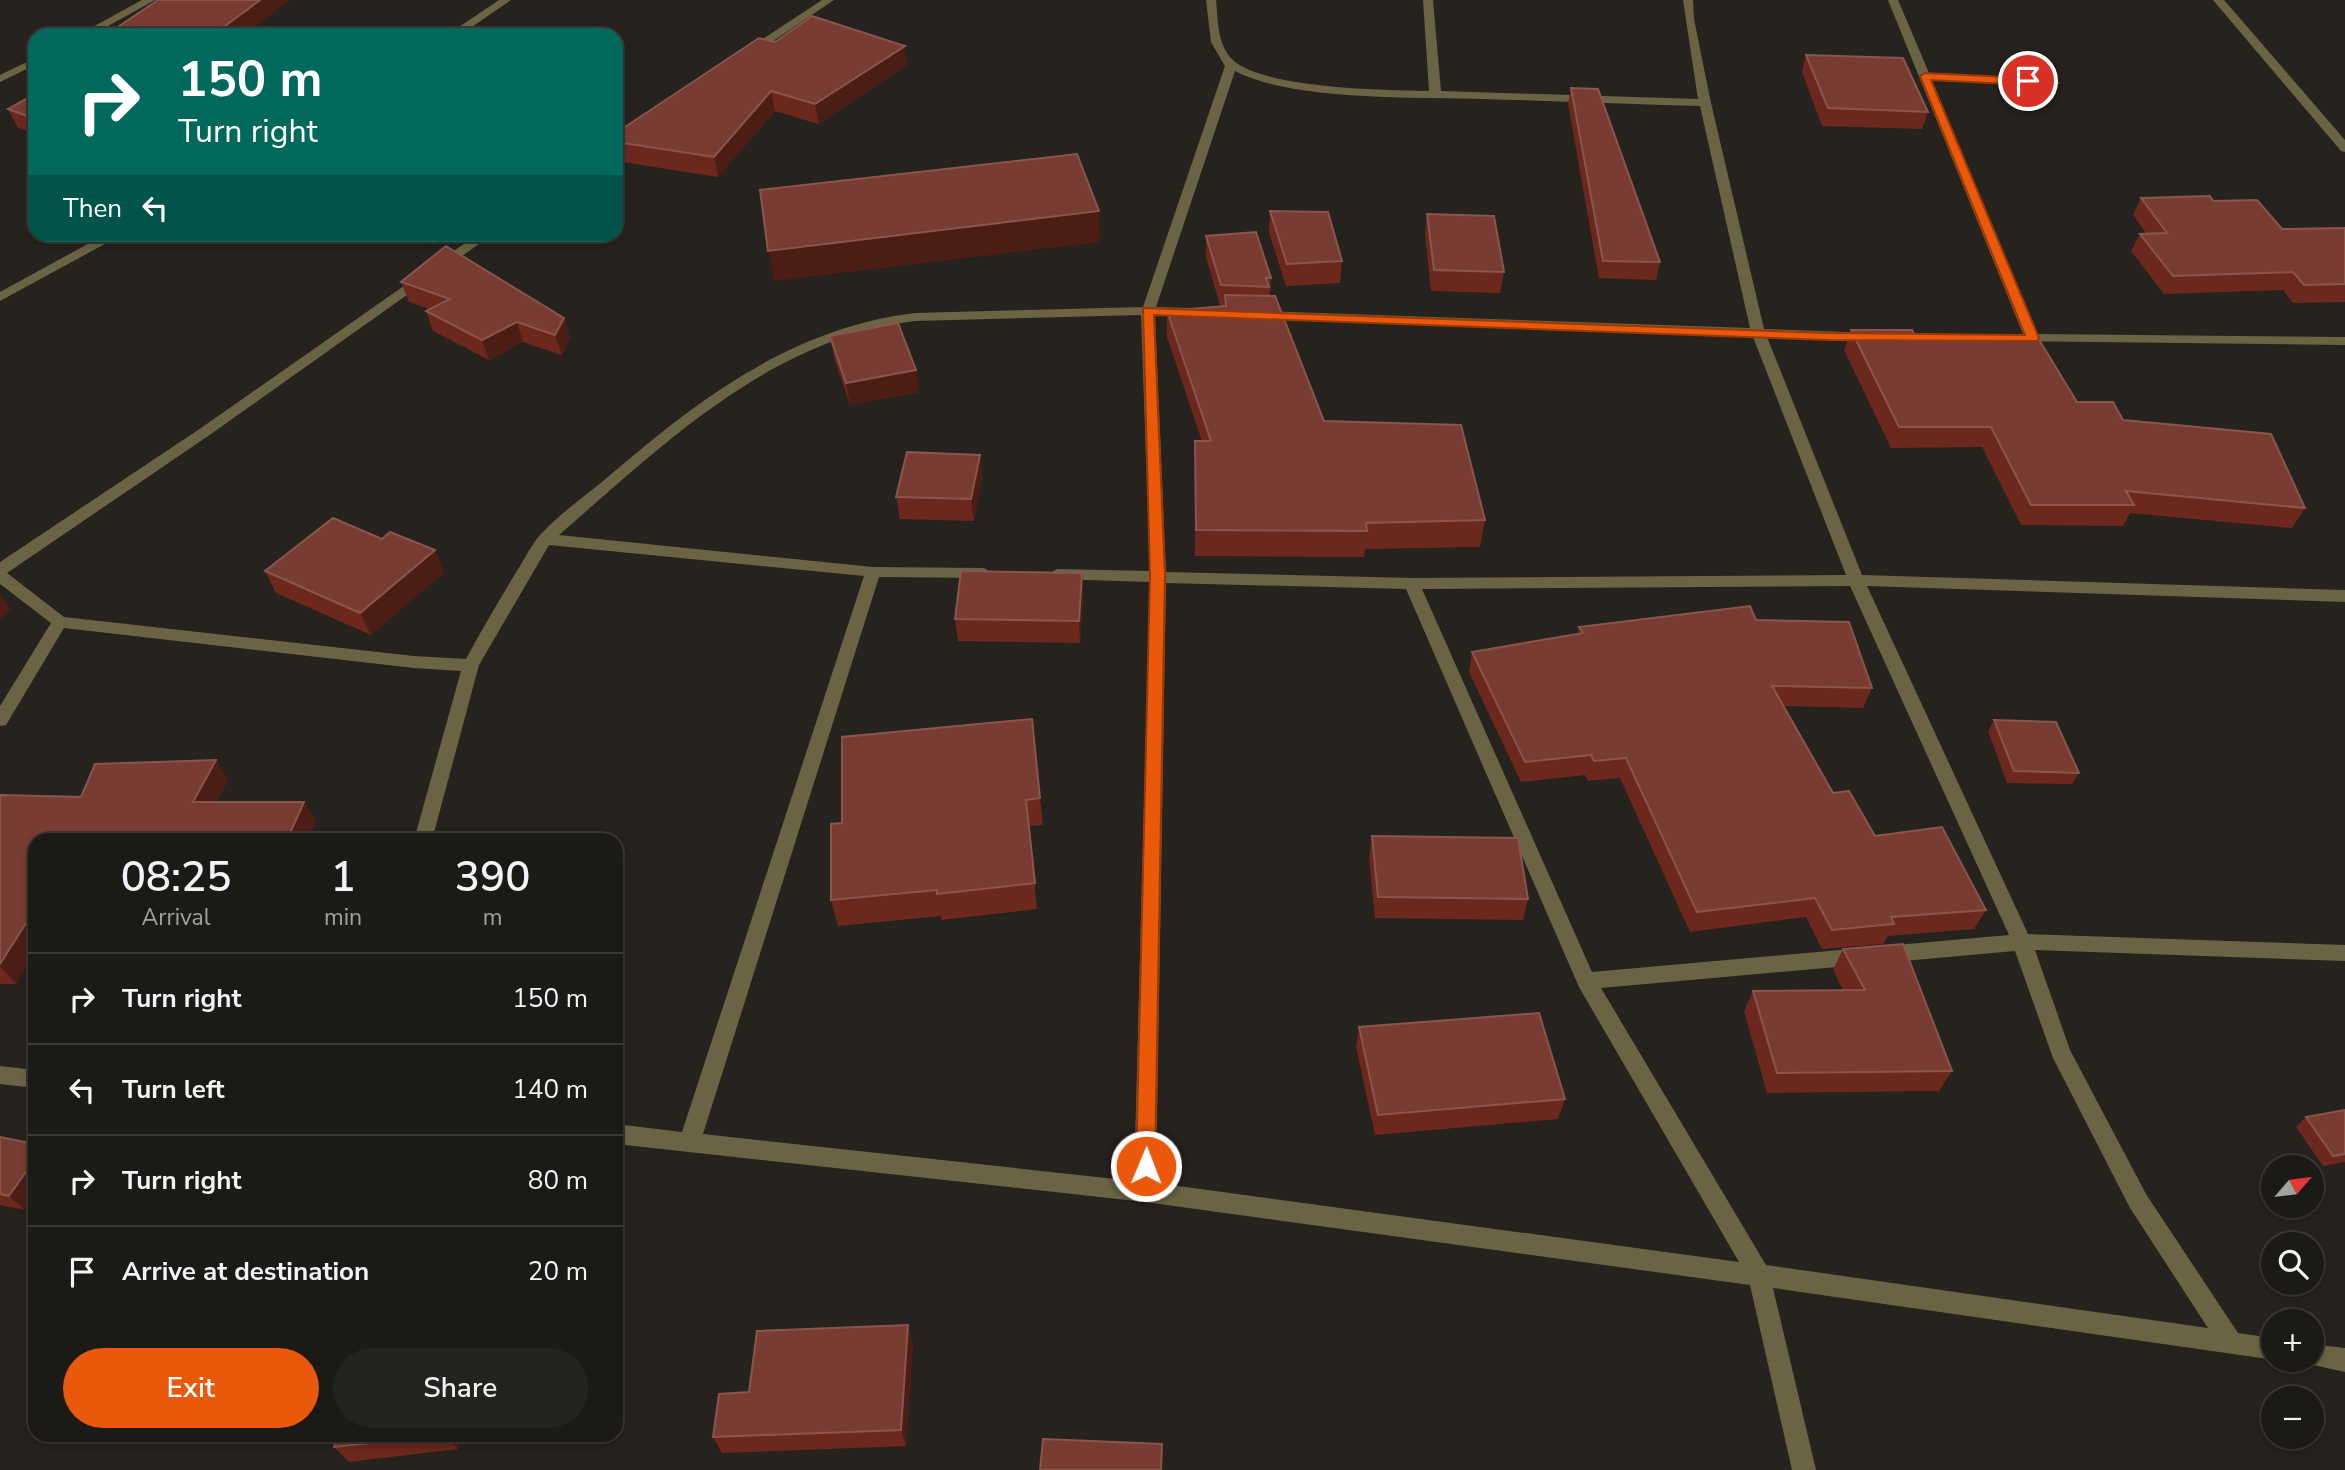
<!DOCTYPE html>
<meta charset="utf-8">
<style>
body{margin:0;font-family:"Nunito Sans",sans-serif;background:#25231f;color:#f1f3f6;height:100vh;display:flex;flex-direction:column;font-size:26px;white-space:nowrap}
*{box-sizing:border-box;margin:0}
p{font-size:23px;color:#a0a1a1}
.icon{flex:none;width:38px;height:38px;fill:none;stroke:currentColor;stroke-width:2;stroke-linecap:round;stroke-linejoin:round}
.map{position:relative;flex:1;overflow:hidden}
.details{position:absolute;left:28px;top:833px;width:595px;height:609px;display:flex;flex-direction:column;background:#1c1a16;border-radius:21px;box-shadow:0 4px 10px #0003,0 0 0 2px #3a3835}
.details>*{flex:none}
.guide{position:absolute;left:28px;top:28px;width:595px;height:214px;border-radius:21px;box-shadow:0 4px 10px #0003,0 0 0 2px #3a3835;background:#00695c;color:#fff;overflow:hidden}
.needle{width:46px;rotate:62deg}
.tools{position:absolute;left:2261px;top:1155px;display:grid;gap:14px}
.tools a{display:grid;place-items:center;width:63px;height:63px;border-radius:50%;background:#1c1a16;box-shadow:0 4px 10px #0003,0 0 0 2px #3a3835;font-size:35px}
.pin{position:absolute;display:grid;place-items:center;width:60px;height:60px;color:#fff;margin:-30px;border:4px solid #fff;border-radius:50%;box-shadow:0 2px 7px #0007}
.me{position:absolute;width:77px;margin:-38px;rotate:1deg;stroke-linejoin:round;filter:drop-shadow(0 0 5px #0008)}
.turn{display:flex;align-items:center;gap:24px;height:147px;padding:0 35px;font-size:32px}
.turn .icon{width:91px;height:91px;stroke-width:2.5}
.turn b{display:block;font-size:49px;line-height:60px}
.then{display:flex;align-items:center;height:66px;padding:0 35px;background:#0003;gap:14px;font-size:26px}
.eta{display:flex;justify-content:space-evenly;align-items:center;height:119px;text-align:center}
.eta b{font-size:42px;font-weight:600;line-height:49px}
.cta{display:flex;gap:14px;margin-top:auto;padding:14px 35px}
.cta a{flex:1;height:80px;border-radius:42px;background:#ea580c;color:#fff;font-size:28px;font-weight:600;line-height:80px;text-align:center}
.cta a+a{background:#25231f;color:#f1f3f6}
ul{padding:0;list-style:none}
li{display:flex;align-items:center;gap:21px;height:91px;padding:0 35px;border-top:2px solid #3a3835}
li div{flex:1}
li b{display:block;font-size:26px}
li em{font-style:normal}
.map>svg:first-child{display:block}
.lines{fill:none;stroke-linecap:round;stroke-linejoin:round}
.minor{fill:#6b6444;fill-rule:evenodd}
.wall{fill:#6c281d}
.shaded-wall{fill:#4b1d15}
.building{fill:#793c32;stroke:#89554d;stroke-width:2}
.route{fill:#ea580c;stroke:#983908;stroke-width:2}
</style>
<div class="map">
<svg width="2345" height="1470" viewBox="0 0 2345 1470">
<rect width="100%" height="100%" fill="#26221e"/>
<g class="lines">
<g class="minor">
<polygon points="142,0 155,0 92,35 78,35"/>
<polygon points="499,0 511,0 460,35 447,35"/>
<polygon points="822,0 834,0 754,54 746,54 746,50"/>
<path d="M 1206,0 L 1216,0 C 1218,19 1217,41 1230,57 C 1256,89 1387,90 1429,91 L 1423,0 L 1433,0 L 1441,91 L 1698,99 L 1683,0 L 1693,0 L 1694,19 L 1711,103 L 1764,329 L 1873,333 L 1880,337 L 1873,341 L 1767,337 L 1862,575 L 2345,590 L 2345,602 L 1867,586 L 2028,934 L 2345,945 L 2345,961 L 2035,950 L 2070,1050 L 2146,1194 L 2238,1333 L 2273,1338 L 2275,1360 L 1773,1288 L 1816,1470 L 1792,1470 L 1750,1285 L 1145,1202 L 616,1144 L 616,1124 L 682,1132 L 864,576 L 549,545 L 479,665 L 432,840 L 414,840 L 461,671 L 414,668 L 64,628 L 6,725 L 0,726 L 0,706 L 51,623 L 0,584 L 0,562 L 201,428 L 478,234 L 493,234 L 211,434 L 7,573 L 64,617 L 414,656 L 466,659 C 483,627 501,597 520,566 C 526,556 532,544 540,535 C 560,513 587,495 609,476 C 700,398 792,328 915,313 L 1143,307 L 1225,66 L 1211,42 ZM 1235,71 C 1292,101 1416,97 1482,99 C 1555,101 1627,104 1700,106 L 1750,328 L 1261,311 L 1254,315 L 1261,319 L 1753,337 L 1846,575 L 1412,578 L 1166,572 L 1155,315 L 1191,316 L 1198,312 L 1191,308 L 1156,307 ZM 1141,315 L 1150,571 L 1057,569 L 1049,574 L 1057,579 L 1150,582 L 1134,1181 L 703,1134 L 879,577 L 984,578 L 992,573 L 984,568 L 873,567 L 559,535 C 664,444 770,339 915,321 ZM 1166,583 L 1406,589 L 1579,987 L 1739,1262 L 1156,1183 ZM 1850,586 L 2009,935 L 1592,972 L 1422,589 ZM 2015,951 L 2053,1058 L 2130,1208 L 2208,1328 L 1766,1265 L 1601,988 Z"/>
<polygon points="1888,0 1898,0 1929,73 2054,80 2060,83 2054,86 1932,80 2037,334 2345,337 2345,345 2012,341 2012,335 2023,334"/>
<polygon points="2213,0 2224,0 2345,140 2345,152 2341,151"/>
<polygon points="35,58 35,65 0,82 0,75"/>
<polygon points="106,234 123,234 0,301 0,292"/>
<polygon points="0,1066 35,1070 35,1088 0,1084"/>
<polygon points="2312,1344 2345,1348 2345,1372 2304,1363 2302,1360 2312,1360"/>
</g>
</g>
<g class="wall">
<polygon points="775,42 907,65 818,124 775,111 718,177 616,161 616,133"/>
<polygon points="1806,55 1928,112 1922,129 1822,126 1802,72"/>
<polygon points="1571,88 1660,262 1656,280 1599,278 1568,104"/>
<polygon points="35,94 35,134 18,128 8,109"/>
<polygon points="2141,198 2213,201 2282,229 2345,228 2345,302 2293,303 2283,290 2164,294 2131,251 2140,234 2146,233 2133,215"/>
<polygon points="1270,211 1342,261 1340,283 1286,286 1269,232"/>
<polygon points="1427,214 1504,272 1500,293 1431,291 1425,235"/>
<polygon points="1206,236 1271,278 1270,296 1324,421 1485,520 1480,547 1365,549 1364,557 1195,556 1195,441 1202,441 1167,337 1167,311 1220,306 1206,257"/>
<polygon points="401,282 564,318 570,338 562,355 523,342 489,360 433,331 426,311 429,309 409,302"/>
<polygon points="1851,330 1915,336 1997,338 2077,402 2123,420 2305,508 2292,528 2130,513 2123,526 2021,525 1982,447 1891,448 1844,350"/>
<polygon points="830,336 916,370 919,392 850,405 834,357"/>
<polygon points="980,455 982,476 974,521 900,519 896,497"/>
<polygon points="265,571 444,572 371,635 276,593"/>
<polygon points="1082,573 1083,595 1080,643 958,641 955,619"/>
<polygon points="1756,620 1872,688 1863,708 1783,706 1833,793 1875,836 1986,910 1974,929 1888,936 1883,944 1822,949 1806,917 1690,932 1620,778 1588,781 1585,775 1521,782 1469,672 1472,652 1578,634 1579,627"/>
<polygon points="1994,720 2079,773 2072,784 2007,783 1988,731"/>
<polygon points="216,760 228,780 216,802 304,802 316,821 35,840 35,953 16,984 0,984 0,795 81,797"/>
<polygon points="1040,798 1043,825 1029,826 1037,909 941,920 941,916 838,926 831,900 831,824"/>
<polygon points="1372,836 1528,899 1523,920 1375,918 1369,858"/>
<polygon points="1843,949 1952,1071 1939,1091 1767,1093 1744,1011 1753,991 1843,990 1833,970"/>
<polygon points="1359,1027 1565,1099 1558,1119 1375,1135 1356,1047"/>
<polygon points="2345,1110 2345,1162 2323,1166 2296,1127 2306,1117"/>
<polygon points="0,1137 25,1210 0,1205"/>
<polygon points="913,1342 906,1446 722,1453 713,1437 749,1392"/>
<polygon points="337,1435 460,1435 458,1449 349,1462 334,1447"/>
</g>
<g class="shaded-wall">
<polygon points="260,0 290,0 244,35 213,35"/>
<polygon points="905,46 907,65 818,124 815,104"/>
<polygon points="771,91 775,111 718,177 714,157"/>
<polygon points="1099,211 1100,242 774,281 768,251"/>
<polygon points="564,318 570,338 562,355 555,335"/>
<polygon points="517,322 523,342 489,360 482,340"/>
<polygon points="916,370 919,392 850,405 846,383"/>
<polygon points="980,455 982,476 974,521 971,499"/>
<polygon points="435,550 444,572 371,635 360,613"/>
<polygon points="1082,573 1083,595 1080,643 1079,621"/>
<polygon points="0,593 11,609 0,620"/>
<polygon points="216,760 228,780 205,821 193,802"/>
<polygon points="304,802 316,821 307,840 287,840"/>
<polygon points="35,909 35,953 16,984 0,966 0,964"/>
<polygon points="35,1159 35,1196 25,1210 9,1196"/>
<polygon points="908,1325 913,1342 906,1446 901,1430"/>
<polygon points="446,1435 460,1435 458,1449"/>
</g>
<g class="building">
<polygon points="158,0 260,0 213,35 106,35"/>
<polygon points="812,16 905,46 815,104 771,91 714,157 616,142 616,133 759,38 775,42"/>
<polygon points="1806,55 1903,58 1928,112 1828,108"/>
<polygon points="1571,88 1598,89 1660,262 1603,261"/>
<polygon points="35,94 35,119 8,109"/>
<polygon points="1077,154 1099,211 768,251 760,190"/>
<polygon points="2210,196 2213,201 2257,200 2282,229 2345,228 2345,284 2304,285 2293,272 2173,276 2140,234 2167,233 2141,198"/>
<polygon points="1270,211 1328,212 1342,261 1287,264"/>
<polygon points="1427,214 1494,216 1504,272 1434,270"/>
<polygon points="1256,232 1271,278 1266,278 1269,287 1221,285 1206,236"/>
<polygon points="446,246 564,318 555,335 517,322 482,340 426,311 450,299 401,282"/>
<polygon points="1225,295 1275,296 1324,421 1461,425 1485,520 1366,523 1367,531 1196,530 1195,441 1211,441 1167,311 1226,306"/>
<polygon points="898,323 916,370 846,383 830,336"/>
<polygon points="1851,330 1912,330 1915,336 1994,335 1997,338 2038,338 2077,402 2113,402 2123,420 2271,434 2305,508 2126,491 2134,505 2031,505 1991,427 1899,427"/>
<polygon points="907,452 980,455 971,499 896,497"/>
<polygon points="333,518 382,539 390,532 435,550 360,613 265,571"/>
<polygon points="961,571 1082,573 1079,621 955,619"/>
<polygon points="1750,606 1756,620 1849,622 1872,688 1772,686 1833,793 1849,791 1875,836 1942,827 1986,910 1891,917 1894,924 1832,930 1815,898 1697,912 1626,758 1594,761 1591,755 1525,762 1472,652 1583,633 1579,627"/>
<polygon points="1032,719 1040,798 1026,800 1035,883 937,894 937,890 831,900 831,824 842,823 842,737"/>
<polygon points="1994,720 2056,722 2079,773 2014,771"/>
<polygon points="216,760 193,802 304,802 287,840 35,840 35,909 0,964 0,795 81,797 95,764"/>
<polygon points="1372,836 1518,838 1528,899 1378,897"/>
<polygon points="1903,944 1952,1071 1777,1073 1753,991 1865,990 1843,949"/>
<polygon points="1539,1013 1565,1099 1378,1115 1359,1027"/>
<polygon points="2345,1110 2345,1154 2333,1156 2306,1117"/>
<polygon points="0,1137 35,1144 35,1159 9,1196 0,1194"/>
<polygon points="908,1325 901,1430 713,1437 719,1394 749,1392 757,1331"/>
<polygon points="337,1435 438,1435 334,1447"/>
<polygon points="1043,1439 1162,1444 1161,1470 1040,1470"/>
</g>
<polygon class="route" points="1925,73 2028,78 2033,81 2028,85 1931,80 2039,338 2037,341 1828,340 1154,315 1165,575 1155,1166 1153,1172 1146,1174 1139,1172 1136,1166 1150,575 1143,308 1828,333 2025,335 1920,76"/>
</svg>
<div class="tools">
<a><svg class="needle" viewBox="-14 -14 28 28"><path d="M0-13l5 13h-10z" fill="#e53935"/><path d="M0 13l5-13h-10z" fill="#a0a1a1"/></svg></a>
<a><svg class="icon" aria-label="search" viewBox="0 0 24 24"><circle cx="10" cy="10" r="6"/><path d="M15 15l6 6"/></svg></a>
<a>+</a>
<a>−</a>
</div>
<div class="pin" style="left:2028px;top:81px;background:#d93025"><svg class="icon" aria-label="arrive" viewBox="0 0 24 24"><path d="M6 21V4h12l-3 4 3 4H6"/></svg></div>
<svg class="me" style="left:1146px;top:1166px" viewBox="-20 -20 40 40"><circle r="17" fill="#ea580c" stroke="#fff" stroke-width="3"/><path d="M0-11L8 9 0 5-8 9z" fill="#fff"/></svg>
<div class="guide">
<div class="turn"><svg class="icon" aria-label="right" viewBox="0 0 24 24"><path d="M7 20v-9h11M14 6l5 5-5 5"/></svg><div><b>150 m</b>Turn right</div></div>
<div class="then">Then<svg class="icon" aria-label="left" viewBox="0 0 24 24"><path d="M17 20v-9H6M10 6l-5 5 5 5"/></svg></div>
</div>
<section class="details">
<div class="eta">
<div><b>08:25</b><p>Arrival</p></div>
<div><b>1</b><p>min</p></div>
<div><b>390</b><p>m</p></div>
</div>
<ul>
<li><svg class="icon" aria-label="right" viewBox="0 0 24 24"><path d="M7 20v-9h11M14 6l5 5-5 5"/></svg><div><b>Turn right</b></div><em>150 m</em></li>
<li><svg class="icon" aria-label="left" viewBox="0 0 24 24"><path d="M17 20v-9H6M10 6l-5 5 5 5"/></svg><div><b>Turn left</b></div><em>140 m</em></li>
<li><svg class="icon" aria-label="right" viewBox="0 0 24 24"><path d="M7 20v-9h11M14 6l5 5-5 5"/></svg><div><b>Turn right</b></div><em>80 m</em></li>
<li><svg class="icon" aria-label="arrive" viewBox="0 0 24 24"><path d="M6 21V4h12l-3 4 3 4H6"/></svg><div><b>Arrive at destination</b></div><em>20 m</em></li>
</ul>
<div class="cta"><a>Exit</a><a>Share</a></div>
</section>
</div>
